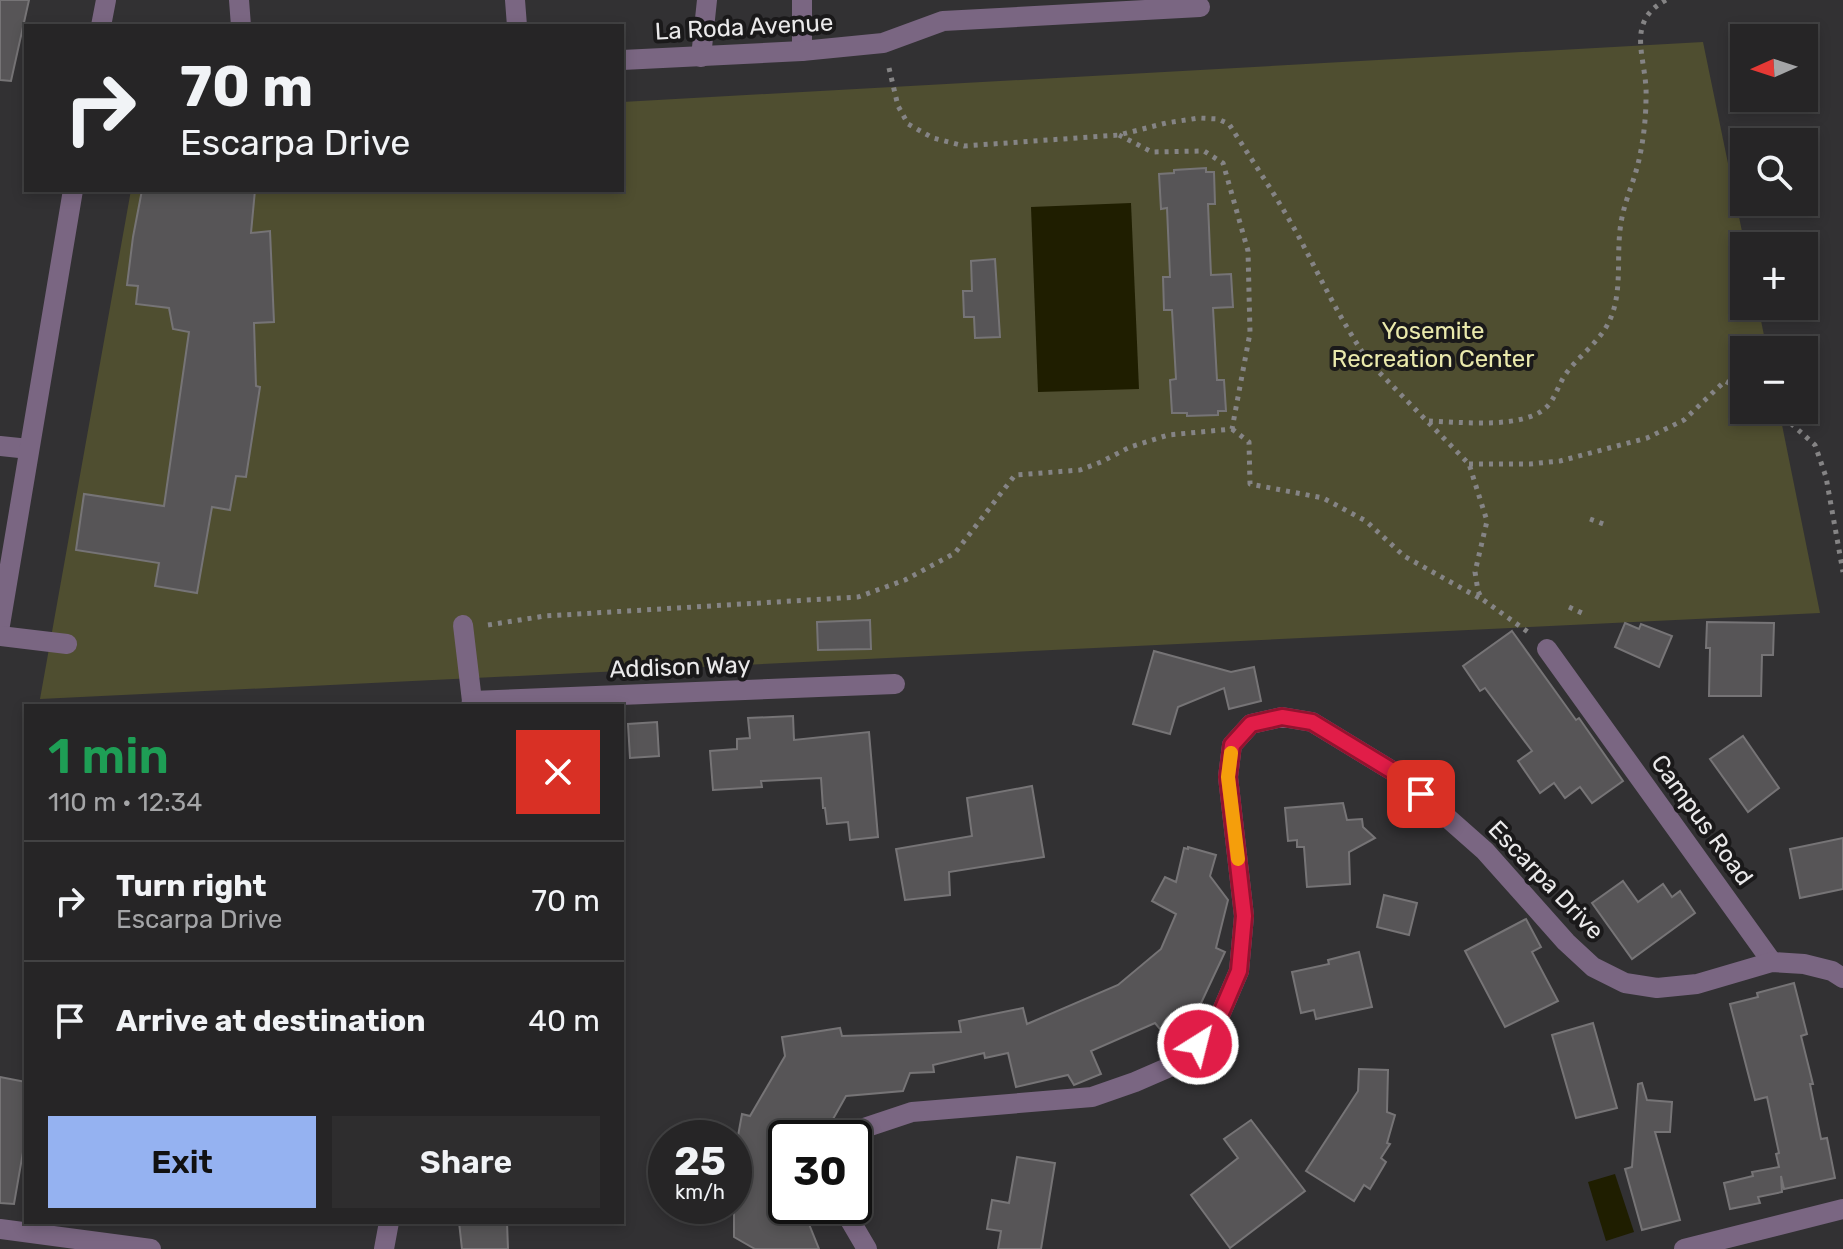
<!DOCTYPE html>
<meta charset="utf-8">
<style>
body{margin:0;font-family:Rubik,sans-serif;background:#2e2d2e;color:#f1f3f6;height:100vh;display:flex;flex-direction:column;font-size:30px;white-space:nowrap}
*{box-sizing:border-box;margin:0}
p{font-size:26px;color:#a4a5a7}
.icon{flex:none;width:44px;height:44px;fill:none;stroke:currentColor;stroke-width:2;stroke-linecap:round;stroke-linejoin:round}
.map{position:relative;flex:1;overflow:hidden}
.sheet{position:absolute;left:24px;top:704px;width:600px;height:520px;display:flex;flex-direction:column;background:#262526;border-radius:0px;box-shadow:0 4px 12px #0003,0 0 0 2px #424243}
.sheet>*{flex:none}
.guide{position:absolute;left:24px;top:24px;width:600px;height:168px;border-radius:0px;box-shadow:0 4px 12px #0003,0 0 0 2px #424243;background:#262526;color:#f1f3f6;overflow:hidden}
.needle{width:52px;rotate:267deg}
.tools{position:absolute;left:1730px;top:24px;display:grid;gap:16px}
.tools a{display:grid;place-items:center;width:88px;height:88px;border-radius:0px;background:#262526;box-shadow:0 4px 12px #0003,0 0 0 2px #424243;font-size:40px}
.speed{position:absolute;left:648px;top:1120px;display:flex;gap:16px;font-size:40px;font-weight:700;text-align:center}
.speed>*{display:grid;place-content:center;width:104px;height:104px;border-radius:50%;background:#262526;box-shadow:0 4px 12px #0003,0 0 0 2px #424243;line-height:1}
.speed small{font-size:20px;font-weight:400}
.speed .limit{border:4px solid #111;border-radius:12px;background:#fff;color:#111}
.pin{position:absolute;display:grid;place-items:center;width:68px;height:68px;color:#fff;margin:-34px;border-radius:16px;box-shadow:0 4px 12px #0006}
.me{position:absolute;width:88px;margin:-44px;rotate:36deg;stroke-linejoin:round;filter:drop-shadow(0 0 6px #0008)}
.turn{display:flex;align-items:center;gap:28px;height:168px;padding:0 24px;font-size:36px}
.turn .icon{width:104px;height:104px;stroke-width:2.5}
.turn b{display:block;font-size:56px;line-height:68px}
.round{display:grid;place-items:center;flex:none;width:84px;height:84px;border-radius:0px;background:#2e2d2e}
.overview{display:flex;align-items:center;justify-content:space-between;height:136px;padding:0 24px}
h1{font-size:48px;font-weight:600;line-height:60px;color:#1e9e55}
.cta{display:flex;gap:16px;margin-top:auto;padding:16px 24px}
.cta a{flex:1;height:92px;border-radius:0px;background:#95b2f1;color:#111;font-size:32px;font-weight:600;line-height:92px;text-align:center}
.cta a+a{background:#2e2d2e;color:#f1f3f6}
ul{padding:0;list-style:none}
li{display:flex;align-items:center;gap:24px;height:120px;padding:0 24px;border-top:2px solid #424243}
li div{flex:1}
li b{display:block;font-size:30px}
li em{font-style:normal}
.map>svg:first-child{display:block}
.green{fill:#4f4e30}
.water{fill:#1f1e00}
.building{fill:#575557;stroke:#767476;stroke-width:2}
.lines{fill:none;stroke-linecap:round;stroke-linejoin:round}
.path{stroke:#858485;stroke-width:5;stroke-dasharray:4 6;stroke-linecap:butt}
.minor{stroke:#7a6682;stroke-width:20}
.route-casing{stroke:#92132f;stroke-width:20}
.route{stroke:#e11d48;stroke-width:14}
.slow{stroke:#f59e0b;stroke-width:14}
.labels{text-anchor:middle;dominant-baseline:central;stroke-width:8;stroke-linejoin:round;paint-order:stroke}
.street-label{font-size:24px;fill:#eae9ea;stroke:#1a191a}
.park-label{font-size:24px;fill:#eae9ac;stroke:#1a191a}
</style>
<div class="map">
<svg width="1843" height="1249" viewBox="0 0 1843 1249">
<rect width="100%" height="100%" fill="#323133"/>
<polygon class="green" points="1703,42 1745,246 1744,306 1758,306 1767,350 1744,350 1744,410 1779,410 1820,613 40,699 131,190 622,190 622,102"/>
<g class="water">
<polygon points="1131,203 1139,389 1038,392 1031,207"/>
<polygon points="1615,1174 1634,1232 1606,1241 1588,1182"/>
</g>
<g class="building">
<polygon points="0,0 29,0 11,81 0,80"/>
<polygon points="1206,168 1206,172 1214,172 1215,204 1208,204 1211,275 1231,274 1233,307 1213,308 1217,380 1224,380 1226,411 1218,411 1218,415 1187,416 1187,413 1172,413 1170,380 1176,379 1172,310 1164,310 1163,277 1170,277 1167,208 1161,209 1159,174 1174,173 1174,170"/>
<polygon points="142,190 255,190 251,233 270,231 274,322 254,323 256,386 260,387 246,477 236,476 230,510 212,507 197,593 155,586 159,563 76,550 84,494 164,506 189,332 173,329 169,308 136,304 138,286 127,285 133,237"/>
<polygon points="995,259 1000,337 975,338 974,317 964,317 963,291 972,291 971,261"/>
<polygon points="870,620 871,649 818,650 817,622"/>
<polygon points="1707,622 1774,623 1773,655 1762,655 1761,696 1709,696 1710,648 1706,648"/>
<polygon points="1625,623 1639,629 1641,624 1672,636 1659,667 1615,647"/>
<polygon points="1512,631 1576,720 1579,718 1623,781 1592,803 1580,787 1565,798 1554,783 1540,793 1518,761 1532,751 1485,688 1480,691 1463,666"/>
<polygon points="1154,651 1231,672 1254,667 1261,701 1229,709 1224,688 1178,707 1170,734 1133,724"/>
<polygon points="793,716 794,740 869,732 878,837 850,840 848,822 827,824 825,808 823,808 821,778 761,781 762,787 713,790 710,751 737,749 737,739 750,738 748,718"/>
<polygon points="657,722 659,756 630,758 628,724"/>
<polygon points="1743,736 1779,788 1748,812 1710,759"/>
<polygon points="1032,786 1044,857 949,872 950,895 905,900 896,849 972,836 967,798"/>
<polygon points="1343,803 1347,820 1362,819 1363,827 1375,838 1349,852 1350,884 1307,887 1304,847 1297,847 1297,840 1288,841 1285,808"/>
<polygon points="1843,838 1843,889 1800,898 1790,849"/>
<polygon points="1188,847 1216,855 1210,876 1228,900 1216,948 1225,952 1195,1016 1198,1020 1170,1041 1155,1023 1091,1051 1101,1074 1074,1085 1068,1075 1016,1087 1008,1053 985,1058 984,1053 933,1065 934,1072 910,1073 903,1091 846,1096 828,1128 820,1124 816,1138 786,1138 786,1169 771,1219 805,1214 819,1249 755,1249 734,1237 734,1178 741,1154 735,1152 742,1114 750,1116 785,1056 782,1037 840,1028 842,1036 961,1032 959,1021 1023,1008 1027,1024 1118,985 1161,949 1176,914 1152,901 1165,877 1176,882 1184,848 1188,849"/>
<polygon points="1623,881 1638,902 1663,884 1672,897 1680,891 1695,913 1632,959 1592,903"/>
<polygon points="1384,895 1417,903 1409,935 1377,927"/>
<polygon points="1526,919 1541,947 1532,952 1558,1001 1505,1027 1465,951"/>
<polygon points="1359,952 1372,1007 1316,1019 1314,1010 1301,1013 1292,972 1329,964 1328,960"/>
<polygon points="1794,983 1807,1034 1801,1036 1813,1084 1810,1084 1821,1139 1827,1138 1835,1178 1784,1189 1781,1176 1782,1192 1758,1197 1760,1203 1730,1209 1724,1183 1753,1176 1752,1172 1779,1167 1776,1154 1779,1153 1767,1097 1755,1100 1730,1004 1758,997 1757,993"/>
<polygon points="1593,1023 1617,1108 1576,1118 1552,1035"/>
<polygon points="1359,1069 1388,1070 1387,1112 1395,1115 1387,1143 1390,1144 1381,1158 1386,1162 1370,1189 1364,1185 1354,1201 1306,1171 1358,1091"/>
<polygon points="0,1077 26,1082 26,1135 14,1204 0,1203"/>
<polygon points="1642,1083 1647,1100 1672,1102 1670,1132 1655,1132 1680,1220 1642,1230 1625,1169 1632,1167 1638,1084"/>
<polygon points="1251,1120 1305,1191 1230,1248 1191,1195 1238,1158 1224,1139"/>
<polygon points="1017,1157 1055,1163 1041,1249 998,1249 1001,1231 987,1229 992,1200 1009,1203"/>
<polygon points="459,1222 507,1222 508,1249 462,1249"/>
</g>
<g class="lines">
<g class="path">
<path d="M 889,68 L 898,106 L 908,124 L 933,138 L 964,146 L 1119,135 L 1166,123 L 1199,118 L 1218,119 L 1229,124 C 1253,162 1279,200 1300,239 C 1322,281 1342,323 1369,362 L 1469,464 L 1487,521 L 1475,572 L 1478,591 L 1482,599 L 1528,632"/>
<polyline points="1776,410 1815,445 1826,477 1843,572"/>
<path d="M 1429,421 C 1459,422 1503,427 1532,416 C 1555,407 1554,392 1565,375 C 1576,359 1594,346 1605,329 C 1625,297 1615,259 1621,223 C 1624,203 1633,184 1638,164 C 1643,144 1646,119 1646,98 C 1648,60 1623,23 1666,0"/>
<polyline points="1232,429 1249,442 1250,484 1323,498 1366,521 1404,556 1481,599"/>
<polyline points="1469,464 1530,464 1560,461 1647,438 1684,420 1725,381 1744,391"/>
<polyline points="1590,519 1606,525"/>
<polyline points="1569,607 1582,613"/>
<polyline points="488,625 545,616 858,597 905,580 955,553 1015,475 1080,470 1101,462 1130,447 1168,435 1232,429 1250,333 1248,251 1223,163 1204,151 1152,152 1119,135"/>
</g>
<g class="minor">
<polyline points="239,0 241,26"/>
<polyline points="515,0 517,26"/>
<polyline points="802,0 802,51"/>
<polyline points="101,26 106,0"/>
<polyline points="701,57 707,0"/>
<polyline points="622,60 802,51 883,43 943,21 1200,7"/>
<polyline points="0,446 29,449"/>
<polyline points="0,625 73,190"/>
<polyline points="463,625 472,701"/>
<polyline points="0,636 67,644"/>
<polyline points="1547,649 1772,962"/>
<polyline points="471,706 472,701 895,684"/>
<polyline points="854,1139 864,1128 912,1112 1092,1097 1135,1082 1181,1062 1215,1027 1239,971 1244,916 1228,777 1232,745 1251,724 1282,717 1312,722 1399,775 1485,851 1566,942 1593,967 1625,983 1657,988 1697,984 1772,962 1804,964 1832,971 1843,978"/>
<polyline points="845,1206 847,1215 867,1249"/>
<polyline points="0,1229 151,1249"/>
<polyline points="384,1249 389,1222"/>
<polyline points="1684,1249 1843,1209"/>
</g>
</g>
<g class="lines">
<defs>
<polyline id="route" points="1198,1044 1215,1027 1239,971 1244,916 1228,777 1232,745 1251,724 1282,717 1312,722 1399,775 1421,794"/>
</defs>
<use href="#route" class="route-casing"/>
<use href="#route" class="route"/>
<polyline class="slow" points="1231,753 1228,777 1238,859"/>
</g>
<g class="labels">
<g class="street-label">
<text transform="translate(744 27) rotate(-3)">La Roda Avenue</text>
<text transform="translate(680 667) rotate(-2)">Addison Way</text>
<text transform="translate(1702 820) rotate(54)">Campus Road</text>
<text transform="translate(1546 880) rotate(46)">Escarpa Drive</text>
</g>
<g class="park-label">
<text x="1433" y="331">Yosemite<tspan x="1433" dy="28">Recreation Center</tspan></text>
</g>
</g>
</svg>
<div class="tools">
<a><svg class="needle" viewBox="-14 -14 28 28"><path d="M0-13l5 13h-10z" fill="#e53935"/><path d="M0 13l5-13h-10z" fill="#a4a5a7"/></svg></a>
<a><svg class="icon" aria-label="search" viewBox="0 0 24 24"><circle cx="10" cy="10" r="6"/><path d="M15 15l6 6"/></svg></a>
<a>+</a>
<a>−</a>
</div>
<div class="speed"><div>25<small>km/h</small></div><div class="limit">30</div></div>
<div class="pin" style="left:1421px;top:794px;background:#d93025"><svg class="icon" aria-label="arrive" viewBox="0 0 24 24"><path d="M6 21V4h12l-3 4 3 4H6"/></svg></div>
<svg class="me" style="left:1198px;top:1044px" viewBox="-20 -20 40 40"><circle r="17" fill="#e11d48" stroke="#fff" stroke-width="3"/><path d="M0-11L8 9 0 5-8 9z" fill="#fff"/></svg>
<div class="guide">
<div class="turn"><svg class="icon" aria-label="right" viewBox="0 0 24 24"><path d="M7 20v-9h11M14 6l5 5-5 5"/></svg><div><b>70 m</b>Escarpa Drive</div></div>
</div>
<section class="sheet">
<div class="overview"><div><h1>1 min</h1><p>110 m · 12:34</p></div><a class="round" style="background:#d93025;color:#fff"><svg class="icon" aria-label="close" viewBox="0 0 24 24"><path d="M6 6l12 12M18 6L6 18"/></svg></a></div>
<ul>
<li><svg class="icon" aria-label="right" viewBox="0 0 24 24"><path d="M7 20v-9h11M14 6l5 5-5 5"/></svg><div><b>Turn right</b><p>Escarpa Drive</p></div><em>70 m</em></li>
<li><svg class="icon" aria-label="arrive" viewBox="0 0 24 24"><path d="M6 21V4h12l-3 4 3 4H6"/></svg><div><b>Arrive at destination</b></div><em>40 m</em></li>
</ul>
<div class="cta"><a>Exit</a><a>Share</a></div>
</section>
</div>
